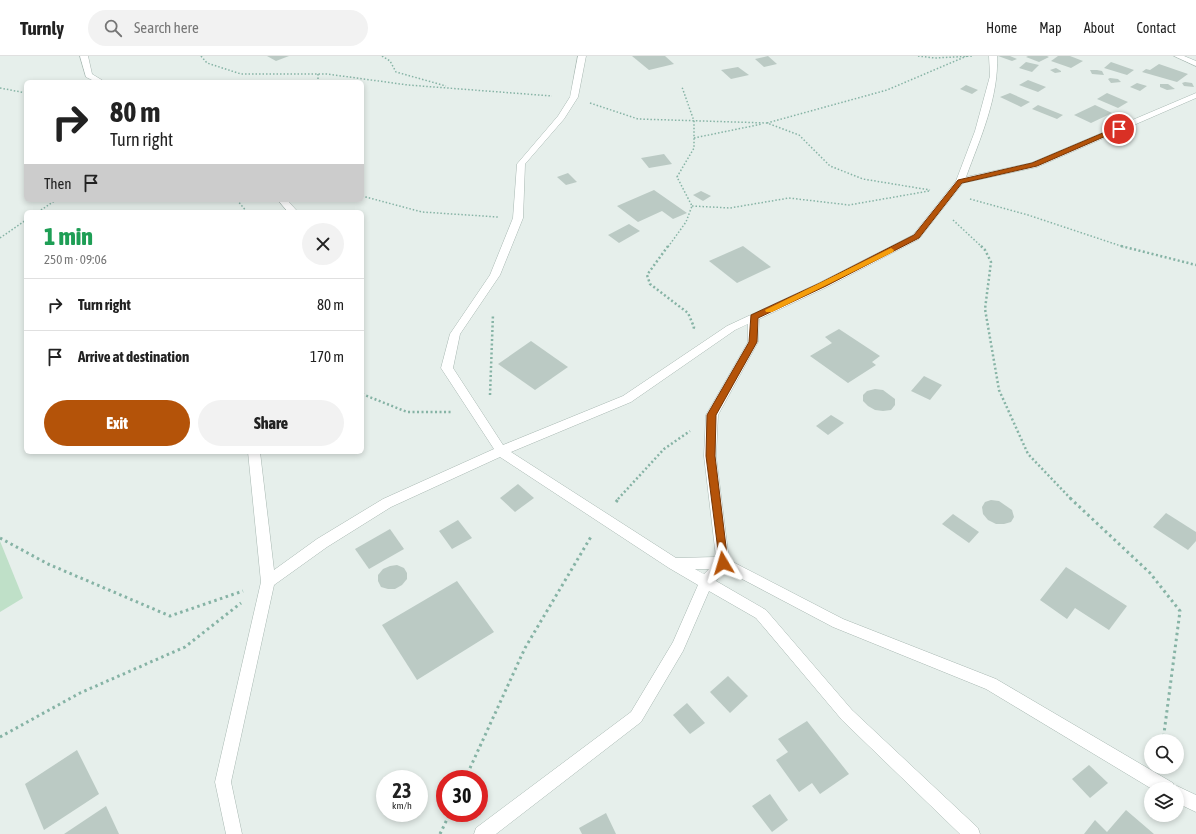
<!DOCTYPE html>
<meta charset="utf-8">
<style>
body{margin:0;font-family:"Asap Condensed",sans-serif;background:#f2f2f2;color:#222;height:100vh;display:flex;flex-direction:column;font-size:15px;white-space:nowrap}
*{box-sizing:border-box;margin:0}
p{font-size:13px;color:#767676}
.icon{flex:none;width:22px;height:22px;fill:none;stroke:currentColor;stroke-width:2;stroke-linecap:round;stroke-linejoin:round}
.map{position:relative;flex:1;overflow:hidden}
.details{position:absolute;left:24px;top:154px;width:340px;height:244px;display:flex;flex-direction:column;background:#fff;border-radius:6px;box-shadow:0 2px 6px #0003}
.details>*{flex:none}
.top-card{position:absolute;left:24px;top:24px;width:340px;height:122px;border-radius:6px;box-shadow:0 2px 6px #0003;background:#fff;color:#222;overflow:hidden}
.controls{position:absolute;left:1144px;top:678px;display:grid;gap:8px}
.controls a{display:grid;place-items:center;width:40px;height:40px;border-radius:50%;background:#fff;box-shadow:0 2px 6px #0003;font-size:20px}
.speed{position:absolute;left:376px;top:714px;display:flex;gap:8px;font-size:20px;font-weight:700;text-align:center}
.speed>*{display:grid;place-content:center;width:52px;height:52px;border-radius:50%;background:#fff;box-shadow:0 2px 6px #0003;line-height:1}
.speed small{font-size:10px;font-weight:400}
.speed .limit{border:6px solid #d22;background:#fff;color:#111}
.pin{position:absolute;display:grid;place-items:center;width:34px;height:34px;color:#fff;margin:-17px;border:2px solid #fff;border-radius:50%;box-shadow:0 1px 4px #0007}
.me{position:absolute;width:44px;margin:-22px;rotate:353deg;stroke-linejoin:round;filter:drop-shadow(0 0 3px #0008)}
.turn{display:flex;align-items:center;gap:14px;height:84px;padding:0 20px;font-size:18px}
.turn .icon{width:52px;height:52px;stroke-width:2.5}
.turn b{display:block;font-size:28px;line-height:34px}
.then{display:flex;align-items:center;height:38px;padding:0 20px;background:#0003;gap:8px;font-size:15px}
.round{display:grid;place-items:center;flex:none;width:42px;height:42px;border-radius:21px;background:#f2f2f2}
.head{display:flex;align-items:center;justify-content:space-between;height:68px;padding:0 20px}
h1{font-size:24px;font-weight:800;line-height:30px;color:#1e9e55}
.primary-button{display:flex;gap:8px;margin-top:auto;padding:8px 20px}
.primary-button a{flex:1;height:46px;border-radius:24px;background:#b45309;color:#fff;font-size:16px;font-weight:800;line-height:46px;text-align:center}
.primary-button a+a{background:#f2f2f2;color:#222}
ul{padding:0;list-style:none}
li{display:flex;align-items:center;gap:12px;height:52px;padding:0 20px;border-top:1px solid #e0e0e0}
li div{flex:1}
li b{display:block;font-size:15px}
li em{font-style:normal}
header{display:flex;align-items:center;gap:24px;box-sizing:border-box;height:56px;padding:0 20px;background:#fff;border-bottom:1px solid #e0e0e0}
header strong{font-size:19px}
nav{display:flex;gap:22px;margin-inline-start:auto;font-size:14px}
.search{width:280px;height:36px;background:#f2f2f2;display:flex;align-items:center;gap:10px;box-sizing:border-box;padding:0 14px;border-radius:22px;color:#767676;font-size:15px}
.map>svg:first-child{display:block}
.green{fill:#bfe0c8}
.building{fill:#bbcac4}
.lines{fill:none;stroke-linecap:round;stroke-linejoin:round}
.minor-casing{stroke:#a8b8b2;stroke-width:1}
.path-far2{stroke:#86b3a5;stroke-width:1.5;stroke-dasharray:1.5 2;stroke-linecap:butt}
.path-far1{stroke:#86b3a5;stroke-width:2.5;stroke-dasharray:2 2.5;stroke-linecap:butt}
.path{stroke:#86b3a5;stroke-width:3;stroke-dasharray:2.5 3.5;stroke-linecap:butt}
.minor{fill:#fff;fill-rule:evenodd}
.route{fill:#b45309;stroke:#753606}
.slow{fill:#f59e0b}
</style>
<header>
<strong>Turnly</strong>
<div class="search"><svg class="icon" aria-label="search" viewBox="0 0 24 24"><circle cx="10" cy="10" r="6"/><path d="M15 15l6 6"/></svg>Search here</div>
<nav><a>Home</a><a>Map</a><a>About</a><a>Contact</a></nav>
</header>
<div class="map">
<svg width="1196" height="778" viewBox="0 0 1196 778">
<rect width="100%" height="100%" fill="#e6efeb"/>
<polygon class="green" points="0,485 23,542 0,556"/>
<g class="building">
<polygon points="267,0 289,0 276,5"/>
<polygon points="632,0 665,0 674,8 649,14"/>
<polygon points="768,0 777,8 764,11 755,3"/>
<polygon points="998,0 1010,0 1017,3 1012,5"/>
<polygon points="1028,0 1047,0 1049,1 1039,6 1026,1"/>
<polygon points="1058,0 1070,0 1083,5 1071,12 1051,5"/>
<polygon points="1026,6 1039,9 1032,16 1019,12"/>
<polygon points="1111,6 1134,14 1127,19 1104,12"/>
<polygon points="1159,8 1188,18 1177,26 1142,16 1146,13 1150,14"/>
<polygon points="738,11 749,19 731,23 721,14"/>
<polygon points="1056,12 1061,15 1061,16 1055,17 1050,14"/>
<polygon points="1090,14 1097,14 1102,15 1104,19 1092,18"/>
<polygon points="1110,22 1118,23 1121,26 1111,27 1108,23"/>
<polygon points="1028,24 1046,31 1038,36 1019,29"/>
<polygon points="1185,26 1192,27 1194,31 1184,30 1182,27"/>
<polygon points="1137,27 1147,30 1140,35 1130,31"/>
<polygon points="1160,28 1168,28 1175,33 1167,34 1160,31"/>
<polygon points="966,29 978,34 972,38 960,33"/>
<polygon points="1010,37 1030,46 1021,51 1000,41"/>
<polygon points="1107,37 1128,46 1118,52 1097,43"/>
<polygon points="1038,49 1063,59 1057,63 1032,53"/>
<polygon points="1095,49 1112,57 1091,67 1074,59"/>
<polygon points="664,98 672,108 649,112 641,102"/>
<polygon points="568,117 577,126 566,129 557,121"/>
<polygon points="654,134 687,157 673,163 662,155 638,166 617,150"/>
<polygon points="701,135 711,140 703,145 693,139"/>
<polygon points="629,168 640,175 619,187 608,179"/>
<polygon points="743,190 771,211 737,227 709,205"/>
<polygon points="839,273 880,300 872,306 876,309 848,327 810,300 832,287 825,281"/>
<polygon points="531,285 568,311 535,334 498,308"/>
<polygon points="924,320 942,329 930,344 911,335"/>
<polygon points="875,333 883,334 895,343 895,349 891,354 883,355 875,354 868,350 863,345 863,339 867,335"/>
<polygon points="831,359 844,367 828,379 816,370"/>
<polygon points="518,428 534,442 515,456 500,442"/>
<polygon points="991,444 999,445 1012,454 1014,461 1011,466 1004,468 996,468 988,464 983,458 982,451 985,446"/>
<polygon points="1166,457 1196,476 1196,485 1188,494 1153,471"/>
<polygon points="953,458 979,476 969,487 942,468"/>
<polygon points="458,464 472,482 452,493 439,475"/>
<polygon points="390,473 404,493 369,513 355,493"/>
<polygon points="397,509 404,512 407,517 407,523 402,529 395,533 388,533 381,531 378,525 378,519 383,513 390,510"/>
<polygon points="1066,511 1127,550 1109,574 1075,552 1067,563 1040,544"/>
<polygon points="457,525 494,576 417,624 382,569"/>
<polygon points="728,620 748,640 730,657 710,636"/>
<polygon points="687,647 705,667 690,678 673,659"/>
<polygon points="807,665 849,718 820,738 812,727 799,736 776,704 788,696 778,683"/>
<polygon points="77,694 99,738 44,774 25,728"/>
<polygon points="1089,709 1108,727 1090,742 1072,723"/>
<polygon points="770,738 788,764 772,776 752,750"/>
<polygon points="106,750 119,778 64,778"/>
<polygon points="1126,754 1154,778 1084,778 1095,764 1107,776"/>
<polygon points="606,757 616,778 582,778 579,772"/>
</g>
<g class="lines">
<defs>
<g id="minor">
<polygon points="80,0 88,0 92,18 105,26 96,26 86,21"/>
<path d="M 578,0 L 586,0 L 578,41 L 564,63 L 525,108 L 523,162 L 500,219 L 460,278 L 453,312 L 503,389 L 623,340 L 727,270 L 819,227 L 913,179 L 956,125 L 975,75 L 990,20 L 989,0 L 997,0 C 999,41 980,83 966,121 L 1031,107 L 1196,37 L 1196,42 L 1037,111 L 963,127 L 919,183 L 827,231 L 759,263 L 758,286 L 718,359 L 716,400 L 729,504 L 843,563 L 996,623 L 1173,727 L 1174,731 L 1177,730 L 1196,739 L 1196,756 L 1177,747 L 1177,733 L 1152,733 L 986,633 L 833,571 L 725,514 L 716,525 L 766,554 L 852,654 L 978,772 L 980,778 L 960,778 L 842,664 L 756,562 L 709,535 L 683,595 L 641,666 L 496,778 L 474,778 L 476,772 L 631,656 L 673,586 L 698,529 L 669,512 L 500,401 L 391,451 L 327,491 L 274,529 L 231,726 L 242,778 L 226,778 L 215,726 L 261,526 L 248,396 L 260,396 L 274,514 L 317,483 L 383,443 L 494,393 L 441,312 L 450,278 L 490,219 L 513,162 L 517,108 L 558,60 L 570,41 ZM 748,268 L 748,286 L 706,359 L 704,400 L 716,501 L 676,502 L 511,396 L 631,346 L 735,274 ZM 695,513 L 709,513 L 704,518 Z"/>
<polygon points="1174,0 1184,0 1196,5 1196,10"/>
<polygon points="278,144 287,144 298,156 288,156"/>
</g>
</defs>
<use href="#minor" class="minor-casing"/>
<g class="path-far2">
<polyline points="201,0 207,7 241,18 327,18 408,29 552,40"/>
<polyline points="382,0 390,5 396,16 446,30"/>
<polyline points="918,0 935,2 973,0"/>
<polyline points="318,18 318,26"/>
<polyline points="0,32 26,37"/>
<polyline points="590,47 638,63 767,67 799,79 830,110 863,123 930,134"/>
<polyline points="767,67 887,34 967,0"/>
<polyline points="694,82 762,68"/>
<polyline points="362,140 422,156 498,161"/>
<polyline points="970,143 1028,159 1124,191"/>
<polyline points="237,144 247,156"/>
<polyline points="692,150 730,152 789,142 849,149 929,135"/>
<polyline points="38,156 56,144"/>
<polyline points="953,164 982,191"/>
<polyline points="0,182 26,164"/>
<polyline points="668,191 686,166 692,150 677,121 694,92 694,65 682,31"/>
</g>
<g class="path-far1">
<polyline points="668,190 647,219 650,228 688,257 694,271 693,274"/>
<polyline points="981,190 985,194 991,206 985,253 999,334 1028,398 1071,443"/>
<polyline points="1121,190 1196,209"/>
<polyline points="362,338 407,356 451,356"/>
<polyline points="490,339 493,258"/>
<polyline points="618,443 664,393 690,375"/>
</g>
<g class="path">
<polyline points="1070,442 1150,517 1180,555 1163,685"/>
<polyline points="616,446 619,442"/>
<polyline points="0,482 48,508 170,560 243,535"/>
<polyline points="0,681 80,637 185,591 241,547"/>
<polyline points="465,723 525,592 592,479"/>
<polyline points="440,778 450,757"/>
</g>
<use href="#minor" class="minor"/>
</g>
<polygon class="route" points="1117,71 1122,73 1037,110 962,127 919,182 826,230 758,262 757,286 716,359 715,400 728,507 723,511 720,510 706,400 707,359 749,286 751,259 820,227 914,179 958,124 1032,107"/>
<polygon class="slow" points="891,192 894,194 893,196 772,256 766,256 765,254"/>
</svg>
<div class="controls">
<a><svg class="icon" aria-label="search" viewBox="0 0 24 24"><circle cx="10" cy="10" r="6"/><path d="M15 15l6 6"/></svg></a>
<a><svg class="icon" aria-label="layers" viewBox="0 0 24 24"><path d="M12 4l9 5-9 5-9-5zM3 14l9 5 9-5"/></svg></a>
</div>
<div class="speed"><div>23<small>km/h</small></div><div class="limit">30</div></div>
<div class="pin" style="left:1119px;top:73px;background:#d93025"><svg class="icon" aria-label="arrive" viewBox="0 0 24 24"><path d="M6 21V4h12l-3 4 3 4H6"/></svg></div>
<svg class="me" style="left:723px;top:507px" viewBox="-20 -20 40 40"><path d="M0-17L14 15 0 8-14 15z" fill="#b45309" stroke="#fff" stroke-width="4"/></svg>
<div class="top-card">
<div class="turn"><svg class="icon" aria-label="right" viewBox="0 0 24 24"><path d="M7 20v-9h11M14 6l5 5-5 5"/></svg><div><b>80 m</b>Turn right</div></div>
<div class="then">Then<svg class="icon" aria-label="arrive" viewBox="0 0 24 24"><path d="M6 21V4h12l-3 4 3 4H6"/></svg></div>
</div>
<section class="details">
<div class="head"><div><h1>1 min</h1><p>250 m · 09:06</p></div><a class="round"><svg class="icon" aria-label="close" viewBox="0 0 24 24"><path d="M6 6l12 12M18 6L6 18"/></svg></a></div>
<ul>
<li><svg class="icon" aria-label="right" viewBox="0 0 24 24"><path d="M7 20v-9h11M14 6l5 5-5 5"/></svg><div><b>Turn right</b></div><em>80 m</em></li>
<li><svg class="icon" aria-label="arrive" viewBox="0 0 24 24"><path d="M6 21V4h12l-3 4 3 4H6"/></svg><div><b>Arrive at destination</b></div><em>170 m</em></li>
</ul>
<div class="primary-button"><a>Exit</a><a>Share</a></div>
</section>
</div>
